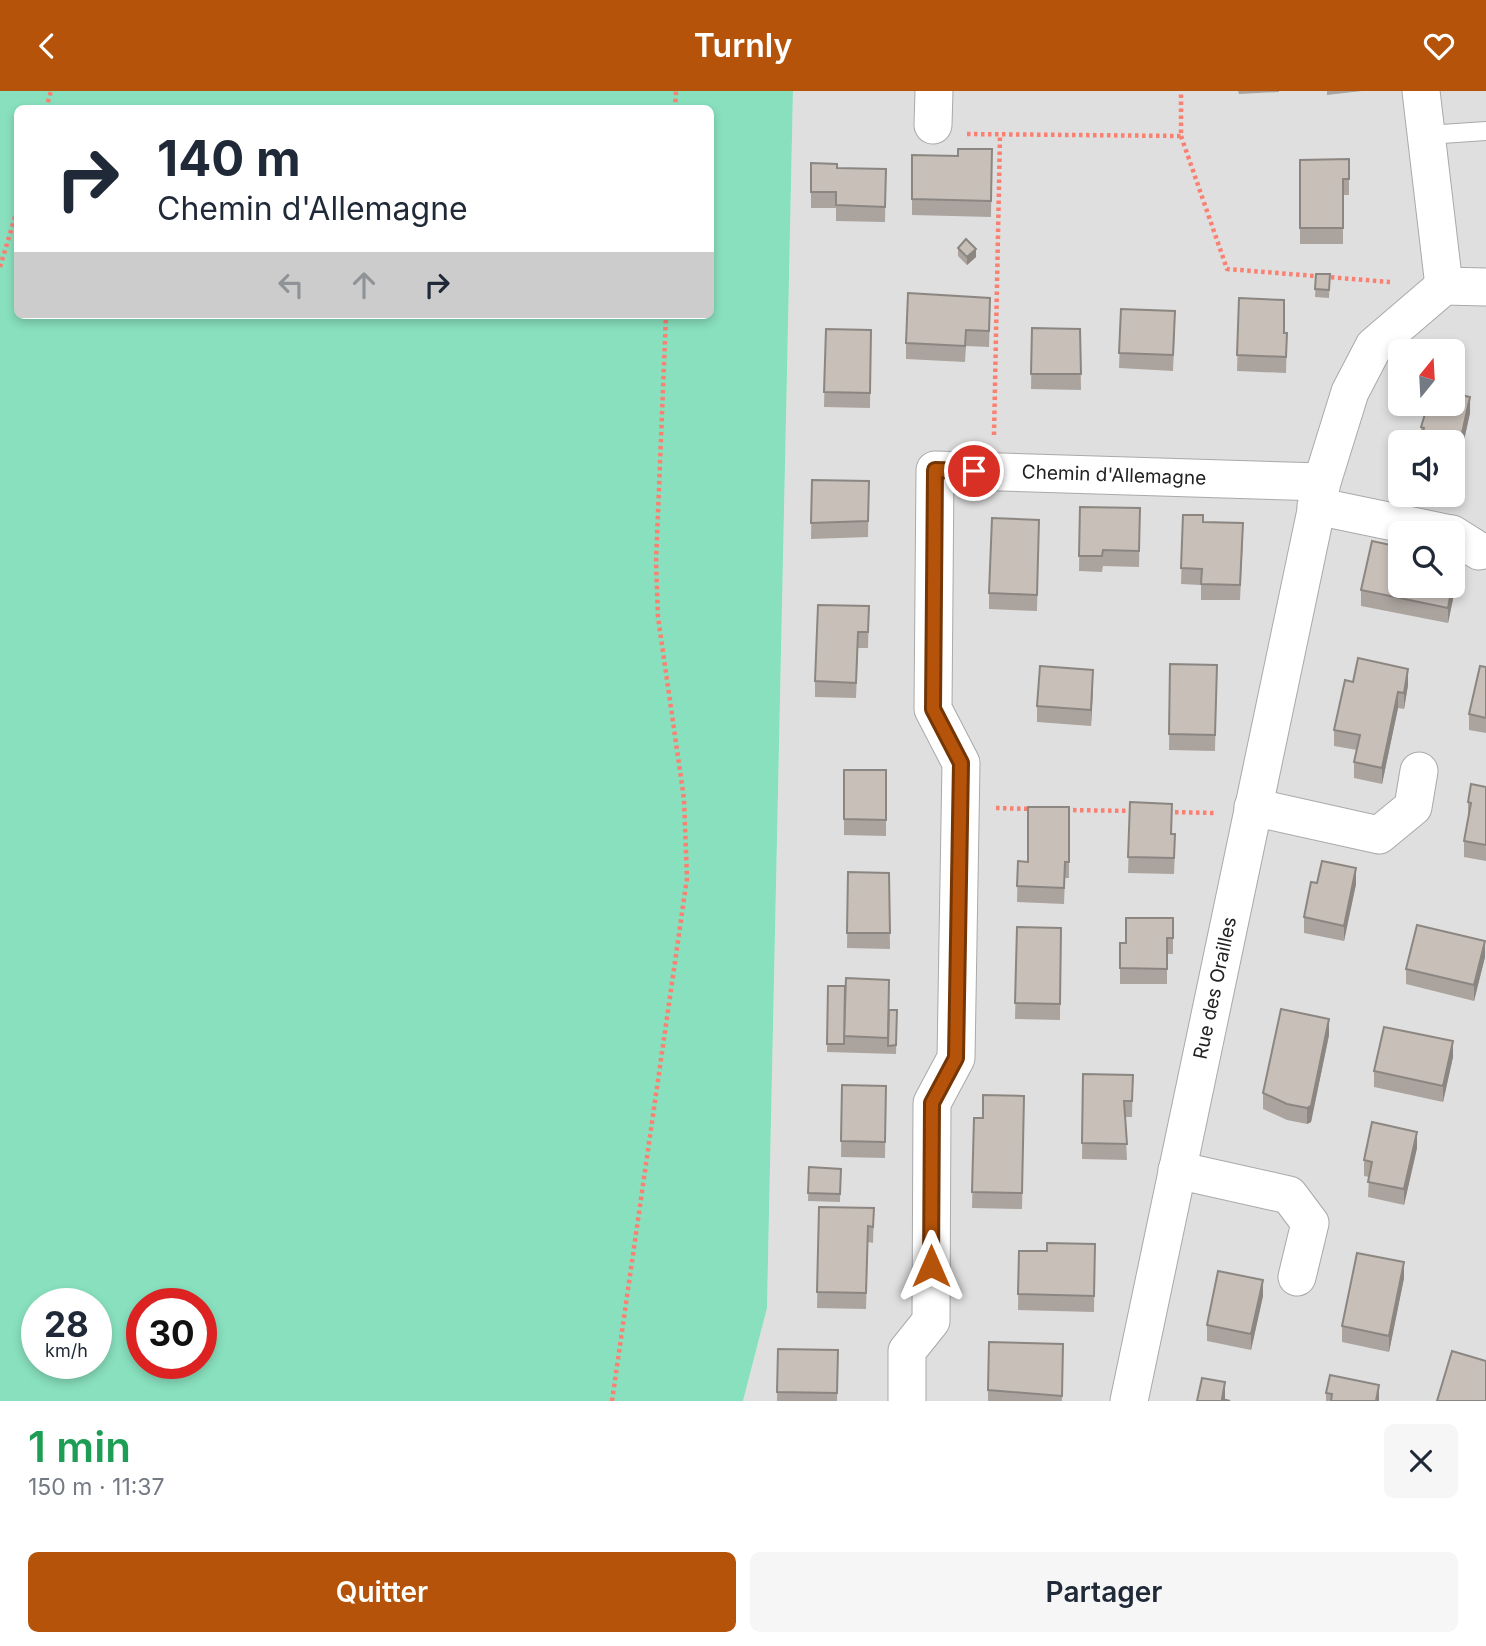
<!DOCTYPE html>
<html lang="fr">
<meta charset="utf-8">
<style>
body{margin:0;font-family:Inter,sans-serif;background:#f6f6f7;color:#1f2937;height:100vh;display:flex;flex-direction:column;font-size:26px;white-space:nowrap}
*{box-sizing:border-box;margin:0}
p{font-size:23px;color:#747a83}
.icon{flex:none;width:38px;height:38px;fill:none;stroke:currentColor;stroke-width:2;stroke-linecap:round;stroke-linejoin:round}
.map{position:relative;height:1310px;overflow:hidden}
.panel{display:flex;flex-direction:column;background:#fff;flex:1}
.panel>*{flex:none}
.guide{position:absolute;left:14px;top:14px;width:700px;height:214px;border-radius:10px;box-shadow:0 4px 10px #0003;background:#fff;color:#1f2937;overflow:hidden}
.needle{width:46px;rotate:18deg}
.controls{position:absolute;left:1388px;top:248px;display:grid;gap:14px}
.controls a{display:grid;place-items:center;width:77px;height:77px;border-radius:10px;background:#fff;box-shadow:0 4px 10px #0003;font-size:35px}
.speed{position:absolute;left:21px;top:1197px;display:flex;gap:14px;font-size:35px;font-weight:700;text-align:center}
.speed>*{display:grid;place-content:center;width:91px;height:91px;border-radius:50%;background:#fff;box-shadow:0 4px 10px #0003;line-height:1}
.speed small{font-size:18px;font-weight:400}
.speed .limit{border:10px solid #d22;background:#fff;color:#111}
.pin{position:absolute;display:grid;place-items:center;width:60px;height:60px;color:#fff;margin:-30px;border:4px solid #fff;border-radius:50%;box-shadow:0 2px 7px #0007}
.me{position:absolute;width:77px;margin:-38px;rotate:0deg;stroke-linejoin:round;filter:drop-shadow(0 0 5px #0008)}
.turn{display:flex;align-items:center;gap:24px;height:147px;padding:0 28px;font-size:32px}
.turn .icon{width:91px;height:91px;stroke-width:2.5}
.turn b{display:block;font-size:49px;line-height:60px}
.lanes{display:flex;align-items:center;height:66px;padding:0 28px;background:#0003;justify-content:center;gap:35px;direction:ltr}
.lanes .off{opacity:.35}
.round{display:grid;place-items:center;flex:none;width:74px;height:74px;border-radius:10px;background:#f6f6f7}
.headline{display:flex;align-items:center;justify-content:space-between;height:119px;padding:0 28px}
h1{font-size:42px;font-weight:600;line-height:52px;color:#1e9e55}
.primary-button{display:flex;gap:14px;margin-top:auto;padding:14px 28px}
.primary-button a{flex:1;height:80px;border-radius:10px;background:#b45309;color:#fff;font-size:28px;font-weight:600;line-height:80px;text-align:center}
.primary-button a+a{background:#f6f6f7;color:#1f2937}
header{display:flex;justify-content:space-between;align-items:center;height:91px;padding:0 28px;background:#b45309;color:#fff;font-size:32px;font-weight:600}
.map>svg:first-child{display:block}
.residential{fill:#e0dfdf;fill-rule:evenodd}
.pitch{fill:#88e0be;fill-rule:evenodd}
.lines{fill:none;stroke-linecap:round;stroke-linejoin:round}
.service-casing{stroke:#a9a9a9;stroke-width:20}
.minor-casing{stroke:#a9a9a9;stroke-width:39}
.path{stroke:#fa8072;stroke-width:4.5;stroke-dasharray:3.5 3.5;stroke-linecap:butt}
.service{stroke:#fff;stroke-width:18}
.minor{stroke:#fff;stroke-width:37}
.wall{fill:#aba49e}
.shaded-wall{fill:#8b8681}
.building{fill:#c7bfb8;stroke:#8b8681;stroke-width:2}
.route-casing{stroke:#753606;stroke-width:18}
.route{stroke:#b45309;stroke-width:12}
.labels{text-anchor:middle;dominant-baseline:central;stroke-width:5;stroke-linejoin:round;paint-order:stroke}
.street-label{font-size:19px;fill:#222;stroke:#fff}
</style>
<header><svg class="icon" aria-label="back" viewBox="0 0 24 24"><path d="M15 5l-7 7 7 7"/></svg>Turnly<svg class="icon" aria-label="heart" viewBox="0 0 24 24"><path d="M12 20l-8-8c-3-5 5-10 8-4 3-6 11-1 8 4z"/></svg></header>
<div class="map">
<svg width="1486" height="1310" viewBox="0 0 1486 1310">
<rect width="100%" height="100%" fill="#f2efe9"/>
<path class="residential" d="M 793,0 L 1486,0 L 1486,1310 L 743,1310 L 767,1217 ZM 1400,261 L 1452,261 L 1452,313 L 1400,313 ZM 1400,352 L 1452,352 L 1452,404 L 1400,404 ZM 1400,443 L 1452,443 L 1452,495 L 1400,495 Z"/>
<path class="pitch" d="M 0,0 L 793,0 L 767,1217 L 743,1310 L 0,1310 ZM 18,18 L 710,18 L 710,224 L 18,224 ZM 37,1213 L 96,1213 L 96,1272 L 37,1272 ZM 142,1213 L 201,1213 L 201,1272 L 142,1272 Z"/>
<g class="lines">
<defs>
<polyline id="service" points="1427,44 1486,40"/>
<g id="minor">
<polyline points="1421,0 1444,195"/>
<polyline points="933,34 934,0"/>
<polyline points="1444,195 1486,196"/>
<polyline points="1316,415 1451,443"/>
<polyline points="1452,443 1479,460"/>
<polyline points="1253,716 1379,744 1413,716 1419,680"/>
<polyline points="1177,1079 1289,1104 1310,1132 1297,1186"/>
<polyline points="907,1310 907,1260 931,1230 932,1012 956,967 961,672 933,618 935,379 1322,391"/>
<polyline points="1129,1310 1322,391 1350,301 1374,255 1444,195"/>
</g>
</defs>
<use href="#service" class="service-casing"/>
<use href="#minor" class="minor-casing"/>
<g class="path">
<polyline points="46,18 51,0"/>
<polyline points="675,18 676,0"/>
<polyline points="967,43 1181,45 1181,0"/>
<polyline points="1181,45 1227,178 1390,191"/>
<polyline points="0,176 18,116"/>
<polyline points="994,344 1000,44"/>
<polyline points="996,717 1033,718"/>
<polyline points="1066,719 1135,720"/>
<polyline points="1168,721 1215,722"/>
<polyline points="612,1310 687,787 684,708 658,526 656,471 666,224"/>
</g>
<use href="#service" class="service"/>
<use href="#minor" class="minor"/>
</g>
<g class="wall">
<polygon points="1238,0 1279,0 1279,1 1239,3"/>
<polygon points="1327,0 1362,0 1327,4"/>
<polygon points="992,58 991,126 912,124 912,64 958,65"/>
<polygon points="1300,69 1349,88 1349,104 1343,104 1343,153 1300,153"/>
<polygon points="811,72 837,77 886,78 885,131 836,130 836,117 811,117"/>
<polygon points="958,157 976,166 967,174 958,165"/>
<polygon points="1316,183 1330,183 1329,207 1315,206"/>
<polygon points="1239,207 1284,242 1287,242 1286,282 1237,280"/>
<polygon points="1121,218 1175,236 1173,280 1119,277"/>
<polygon points="990,223 989,256 966,255 965,271 906,268 906,252"/>
<polygon points="1032,237 1080,238 1081,299 1031,298"/>
<polygon points="826,238 871,239 870,317 824,316"/>
<polygon points="1470,322 1457,381 1452,380 1452,352 1421,347 1421,336"/>
<polygon points="812,389 869,390 868,446 811,448"/>
<polygon points="1080,416 1140,417 1139,476 1103,475 1102,481 1079,480"/>
<polygon points="1183,424 1203,431 1243,448 1240,509 1201,509 1201,494 1181,493"/>
<polygon points="1039,429 1037,520 989,518 989,502"/>
<polygon points="1458,484 1448,532 1361,515 1361,499"/>
<polygon points="869,515 868,557 858,557 856,607 815,606 815,590"/>
<polygon points="1170,573 1217,574 1215,660 1169,659"/>
<polygon points="1486,576 1486,642 1469,639 1469,623"/>
<polygon points="1353,591 1408,594 1404,618 1398,617 1382,693 1354,687 1354,671 1357,659 1334,655 1334,639"/>
<polygon points="1093,595 1091,635 1037,631 1037,615"/>
<polygon points="844,679 886,679 886,745 844,744"/>
<polygon points="1486,696 1486,770 1464,766 1464,750 1468,727 1468,711"/>
<polygon points="1130,711 1171,743 1175,759 1174,783 1128,782"/>
<polygon points="1069,716 1069,787 1065,787 1064,813 1017,811 1018,770 1028,771"/>
<polygon points="848,781 889,782 890,858 847,857"/>
<polygon points="1317,792 1356,793 1344,850 1304,842 1304,826"/>
<polygon points="1173,827 1173,863 1167,863 1167,893 1120,893 1120,852 1126,852"/>
<polygon points="1017,836 1061,837 1060,929 1015,928"/>
<polygon points="1485,866 1474,910 1406,893 1406,878"/>
<polygon points="828,895 889,919 897,927 896,963 827,961"/>
<polygon points="1329,944 1311,1031 1307,1033 1287,1029 1263,1018 1263,1002"/>
<polygon points="1453,966 1443,1011 1374,996 1374,980"/>
<polygon points="1083,983 1133,984 1132,1026 1125,1026 1127,1069 1082,1068"/>
<polygon points="842,994 886,995 885,1067 841,1066"/>
<polygon points="1024,1021 1022,1118 972,1117 974,1027 983,1027"/>
<polygon points="1417,1057 1404,1114 1368,1106 1369,1086 1364,1085 1364,1069"/>
<polygon points="809,1076 841,1078 840,1111 808,1110"/>
<polygon points="819,1116 874,1117 873,1152 868,1151 866,1218 817,1217"/>
<polygon points="1095,1153 1094,1221 1018,1219 1019,1160 1047,1160"/>
<polygon points="1404,1187 1389,1261 1342,1251 1342,1235"/>
<polygon points="1263,1205 1251,1259 1207,1250 1207,1234"/>
<polygon points="1063,1253 1062,1310 988,1310 988,1299"/>
<polygon points="778,1258 838,1259 837,1310 777,1310"/>
<polygon points="1326,1302 1379,1310 1326,1310"/>
</g>
<g class="shaded-wall">
<polygon points="976,158 976,166 967,174 967,166"/>
<polygon points="1470,306 1470,322 1457,381 1457,365"/>
<polygon points="1458,468 1458,484 1448,532 1448,517"/>
<polygon points="1408,578 1408,594 1404,618 1404,602"/>
<polygon points="1093,579 1093,595 1091,635 1091,619"/>
<polygon points="1398,601 1398,617 1382,693 1382,677"/>
<polygon points="1356,777 1356,793 1344,850 1344,835"/>
<polygon points="1485,850 1485,866 1474,910 1474,894"/>
<polygon points="1329,928 1329,944 1311,1031 1307,1033 1307,1017"/>
<polygon points="1453,950 1453,966 1443,1011 1443,995"/>
<polygon points="1417,1041 1417,1057 1404,1114 1404,1098"/>
<polygon points="1404,1171 1404,1187 1389,1261 1389,1245"/>
<polygon points="1263,1189 1263,1205 1251,1259 1251,1243"/>
<polygon points="1225,1291 1225,1307 1224,1310 1222,1310"/>
<polygon points="1379,1294 1379,1310 1376,1310"/>
</g>
<g class="building">
<polygon points="958,58 992,58 991,110 912,108 912,64 958,65"/>
<polygon points="1349,68 1349,88 1343,88 1343,137 1300,137 1300,69"/>
<polygon points="811,72 837,73 837,77 886,78 885,116 836,114 836,101 811,101"/>
<polygon points="966,148 976,158 967,166 958,157"/>
<polygon points="1316,183 1330,183 1329,199 1315,198"/>
<polygon points="908,202 990,207 989,240 966,239 965,255 906,252"/>
<polygon points="1239,207 1284,209 1284,242 1287,242 1286,266 1237,264"/>
<polygon points="1121,218 1175,220 1173,264 1119,262"/>
<polygon points="1032,237 1080,238 1081,283 1031,283"/>
<polygon points="826,238 871,239 870,302 824,301"/>
<polygon points="1452,302 1470,306 1457,365 1452,364 1452,352 1420,352 1424,337 1421,336 1428,313 1452,313"/>
<polygon points="812,389 869,390 868,430 811,432"/>
<polygon points="1080,416 1140,417 1139,460 1103,459 1102,465 1079,465"/>
<polygon points="1183,424 1203,424 1203,431 1243,432 1240,494 1201,493 1202,478 1181,477"/>
<polygon points="992,427 1039,429 1037,504 989,502"/>
<polygon points="1372,450 1400,456 1400,495 1452,495 1448,517 1361,499"/>
<polygon points="1452,467 1458,468 1452,494"/>
<polygon points="818,514 869,515 868,541 858,541 856,592 815,590"/>
<polygon points="1358,567 1408,578 1404,602 1398,601 1382,677 1354,671 1360,644 1334,639 1345,589 1353,591"/>
<polygon points="1170,573 1217,574 1215,644 1169,643"/>
<polygon points="1040,575 1093,579 1091,619 1037,615"/>
<polygon points="1480,575 1486,576 1486,627 1469,623"/>
<polygon points="844,679 886,679 886,729 844,728"/>
<polygon points="1471,693 1486,696 1486,754 1464,750 1471,712 1468,711"/>
<polygon points="1130,711 1172,713 1171,743 1175,743 1174,767 1128,766"/>
<polygon points="1028,716 1069,716 1069,771 1065,771 1064,797 1017,795 1018,770 1028,771"/>
<polygon points="1322,770 1356,777 1344,835 1304,826 1311,791 1317,792"/>
<polygon points="848,781 889,782 890,842 847,842"/>
<polygon points="1126,827 1173,827 1173,847 1167,847 1167,878 1120,877 1120,852 1126,852"/>
<polygon points="1417,834 1485,850 1474,894 1406,878"/>
<polygon points="1017,836 1061,837 1060,913 1015,912"/>
<polygon points="846,887 889,889 888,947 844,945"/>
<polygon points="828,895 845,895 844,953 827,953"/>
<polygon points="1281,918 1329,928 1311,1015 1307,1017 1287,1013 1263,1002"/>
<polygon points="889,919 897,919 896,954 888,955"/>
<polygon points="1384,936 1453,950 1443,995 1374,980"/>
<polygon points="1083,983 1133,984 1132,1010 1124,1010 1127,1053 1082,1052"/>
<polygon points="842,994 886,995 885,1051 841,1050"/>
<polygon points="983,1004 1024,1005 1022,1102 972,1101 974,1027 983,1027"/>
<polygon points="1372,1031 1417,1041 1404,1098 1368,1091 1372,1071 1364,1069"/>
<polygon points="809,1076 841,1078 840,1103 808,1102"/>
<polygon points="819,1116 874,1117 873,1136 868,1135 866,1202 817,1201"/>
<polygon points="1047,1152 1095,1153 1094,1205 1018,1203 1019,1160 1047,1160"/>
<polygon points="1357,1162 1404,1171 1389,1245 1342,1235"/>
<polygon points="1218,1180 1263,1189 1251,1243 1207,1234"/>
<polygon points="989,1251 1063,1253 1062,1305 988,1299"/>
<polygon points="778,1258 838,1259 837,1302 777,1301"/>
<polygon points="1452,1260 1486,1270 1486,1310 1437,1310"/>
<polygon points="1330,1284 1379,1294 1376,1310 1331,1310 1332,1303 1326,1302"/>
<polygon points="1202,1287 1225,1291 1222,1308 1230,1310 1197,1310"/>
</g>
<g class="lines">
<defs>
<polyline id="route" points="931,1175 932,1012 956,967 961,672 933,618 935,379 974,380"/>
</defs>
<use href="#route" class="route-casing"/>
<use href="#route" class="route"/>
</g>
<g class="labels">
<g class="street-label">
<text transform="translate(1114 384) rotate(2)">Chemin d'Allemagne</text>
<text transform="translate(1215 897) rotate(-78)">Rue des Orailles</text>
</g>
</g>
</svg>
<div class="controls">
<a><svg class="needle" viewBox="-14 -14 28 28"><path d="M0-13l5 13h-10z" fill="#e53935"/><path d="M0 13l5-13h-10z" fill="#747a83"/></svg></a>
<a><svg class="icon" aria-label="sound" viewBox="0 0 24 24"><path d="M4 9h4l5-4v14l-5-4H4zM17 9q2 3 0 6"/></svg></a>
<a><svg class="icon" aria-label="search" viewBox="0 0 24 24"><circle cx="10" cy="10" r="6"/><path d="M15 15l6 6"/></svg></a>
</div>
<div class="speed"><div>28<small>km/h</small></div><div class="limit">30</div></div>
<div class="pin" style="left:974px;top:380px;background:#d93025"><svg class="icon" aria-label="arrive" viewBox="0 0 24 24"><path d="M6 21V4h12l-3 4 3 4H6"/></svg></div>
<svg class="me" style="left:931px;top:1175px" viewBox="-20 -20 40 40"><path d="M0-17L14 15 0 8-14 15z" fill="#b45309" stroke="#fff" stroke-width="4"/></svg>
<div class="guide">
<div class="turn"><svg class="icon" aria-label="right" viewBox="0 0 24 24"><path d="M7 20v-9h11M14 6l5 5-5 5"/></svg><div><b>140 m</b>Chemin d'Allemagne</div></div>
<div class="lanes"><svg class="icon off" aria-label="left" viewBox="0 0 24 24"><path d="M17 20v-9H6M10 6l-5 5 5 5"/></svg><svg class="icon off" aria-label="ahead" viewBox="0 0 24 24"><path d="M12 20V5M6 11l6-6 6 6"/></svg><svg class="icon" aria-label="right" viewBox="0 0 24 24"><path d="M7 20v-9h11M14 6l5 5-5 5"/></svg></div>
</div>
</div>
<section class="panel">
<div class="headline"><div><h1>1 min</h1><p>150 m · 11:37</p></div><a class="round"><svg class="icon" aria-label="close" viewBox="0 0 24 24"><path d="M6 6l12 12M18 6L6 18"/></svg></a></div>
<div class="primary-button"><a>Quitter</a><a>Partager</a></div>
</section>
